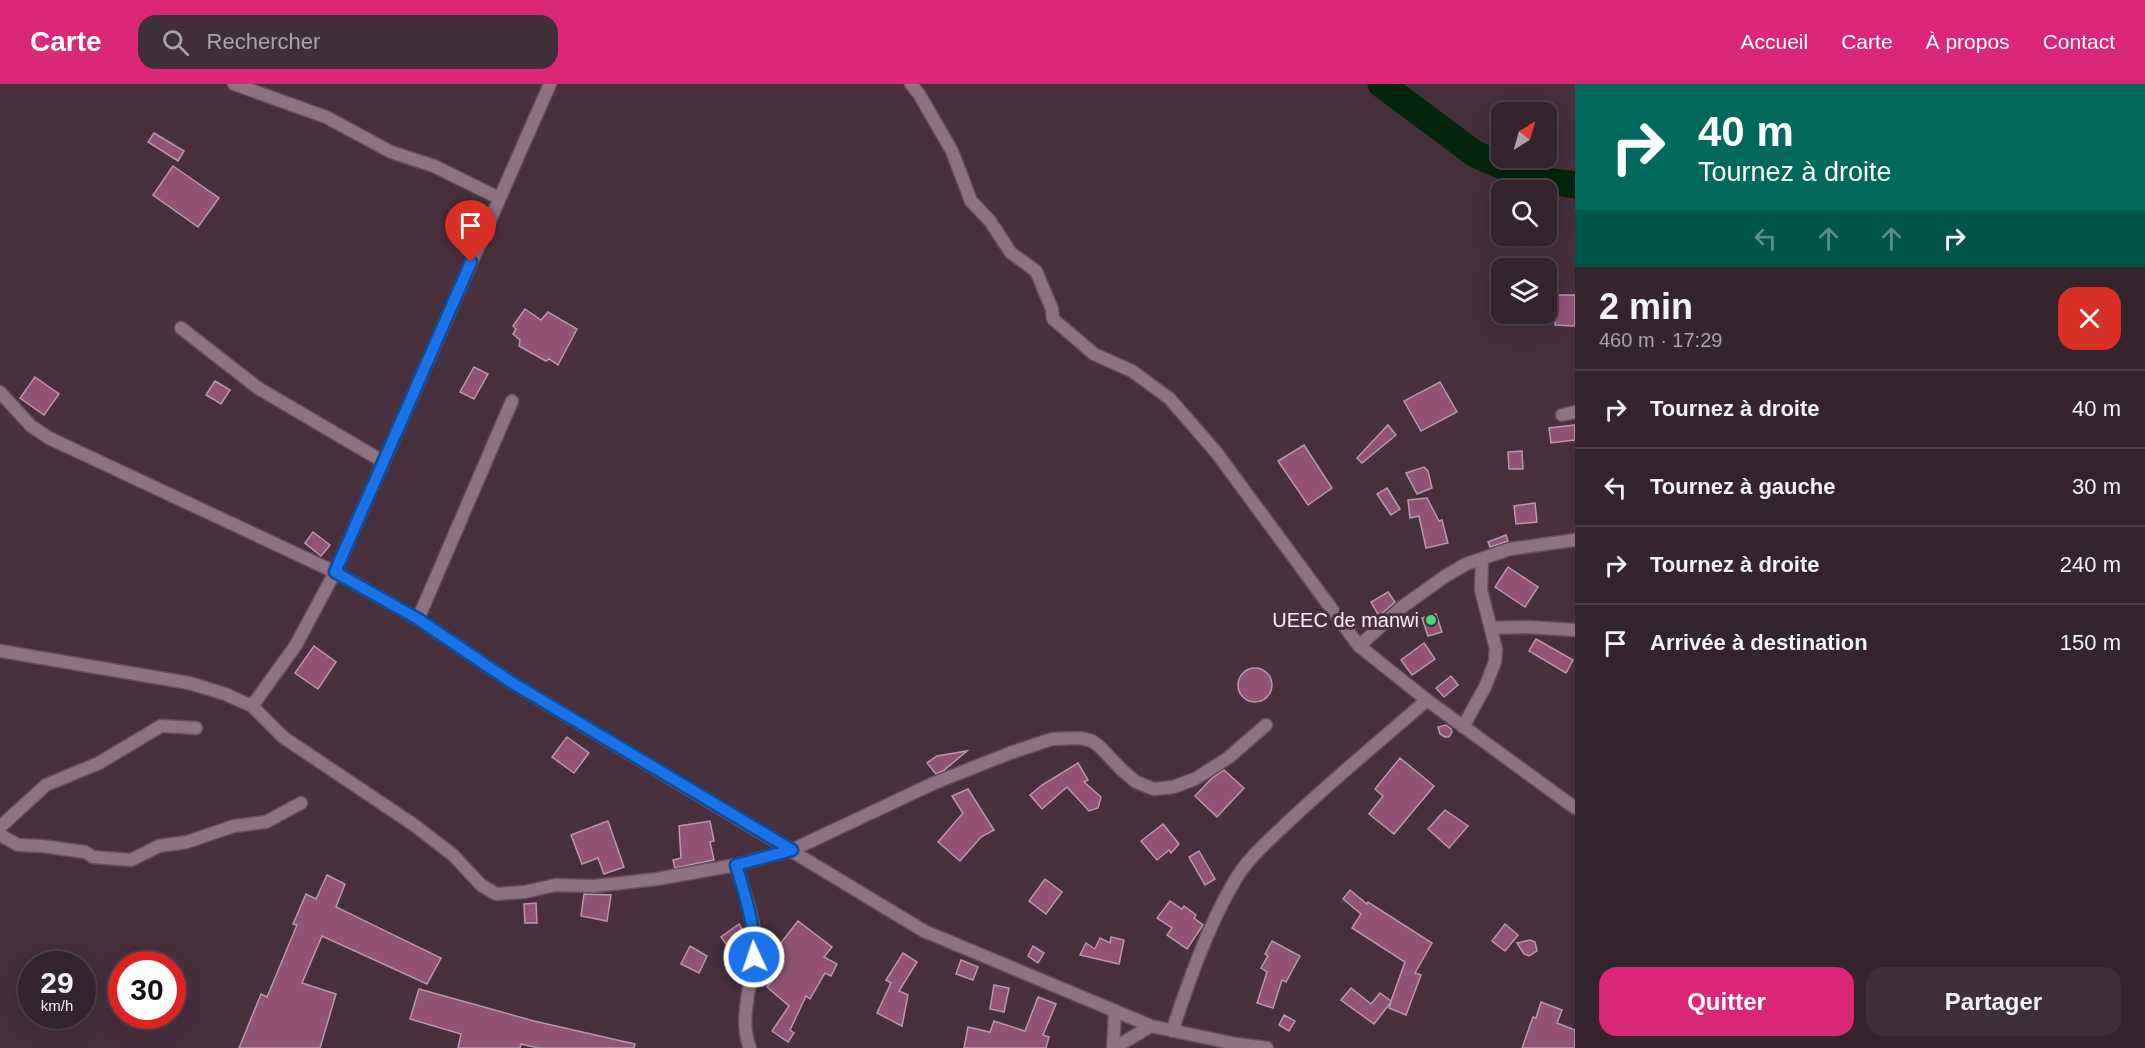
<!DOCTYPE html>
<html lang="fr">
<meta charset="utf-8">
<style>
body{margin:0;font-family:Arial,sans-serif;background:#402f39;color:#f1f3f6;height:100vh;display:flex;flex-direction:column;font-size:22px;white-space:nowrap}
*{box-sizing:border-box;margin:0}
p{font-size:20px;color:#aaa4aa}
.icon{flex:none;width:33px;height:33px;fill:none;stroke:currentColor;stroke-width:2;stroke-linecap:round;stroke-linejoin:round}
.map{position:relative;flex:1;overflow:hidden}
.drawer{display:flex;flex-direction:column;background:#35232d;width:570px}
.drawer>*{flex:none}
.hud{background:#00695c;color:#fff;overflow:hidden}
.needle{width:39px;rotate:37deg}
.controls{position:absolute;left:1491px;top:18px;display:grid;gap:12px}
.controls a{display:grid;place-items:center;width:66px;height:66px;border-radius:12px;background:#35232d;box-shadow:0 6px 24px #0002,0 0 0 2px #4f4049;font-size:30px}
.speed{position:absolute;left:18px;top:867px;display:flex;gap:12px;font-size:30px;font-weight:700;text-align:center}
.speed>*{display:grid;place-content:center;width:78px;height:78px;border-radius:50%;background:#35232d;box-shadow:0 6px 24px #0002,0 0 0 2px #4f4049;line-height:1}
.speed small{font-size:15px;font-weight:400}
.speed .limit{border:9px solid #d22;background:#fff;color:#111}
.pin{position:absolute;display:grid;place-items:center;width:51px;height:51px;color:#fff;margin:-62px -26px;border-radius:50% 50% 50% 0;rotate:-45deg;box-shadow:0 0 6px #0007}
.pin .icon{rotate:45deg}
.me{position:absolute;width:66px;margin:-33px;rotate:357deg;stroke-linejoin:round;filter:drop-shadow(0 0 4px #0008)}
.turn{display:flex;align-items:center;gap:21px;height:126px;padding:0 24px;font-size:27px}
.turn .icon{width:78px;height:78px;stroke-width:2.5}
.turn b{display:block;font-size:42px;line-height:51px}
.lanes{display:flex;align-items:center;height:57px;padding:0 24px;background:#0003;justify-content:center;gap:30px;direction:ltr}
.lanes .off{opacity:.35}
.round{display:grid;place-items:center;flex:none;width:63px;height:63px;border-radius:18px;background:#402f39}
.headline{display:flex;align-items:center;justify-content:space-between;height:102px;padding:0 24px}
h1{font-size:36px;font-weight:700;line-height:45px}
.action{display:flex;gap:12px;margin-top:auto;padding:12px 24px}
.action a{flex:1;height:69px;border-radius:18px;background:#db2777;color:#fff;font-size:24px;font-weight:700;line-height:69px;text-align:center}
.action a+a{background:#402f39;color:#f1f3f6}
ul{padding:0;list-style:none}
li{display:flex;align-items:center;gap:18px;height:78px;padding:0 24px;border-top:2px solid #4f4049}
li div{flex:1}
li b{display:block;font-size:22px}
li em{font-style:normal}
header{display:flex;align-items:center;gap:36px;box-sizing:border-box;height:84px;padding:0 30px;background:#db2777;color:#fff}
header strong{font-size:28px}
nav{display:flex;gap:33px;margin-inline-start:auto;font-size:21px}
.search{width:420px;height:54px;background:#402f39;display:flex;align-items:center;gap:15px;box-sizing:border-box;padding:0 21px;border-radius:18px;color:#aaa4aa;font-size:22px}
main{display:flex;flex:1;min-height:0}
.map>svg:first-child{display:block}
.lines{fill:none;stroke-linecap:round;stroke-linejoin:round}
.river{stroke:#03240d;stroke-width:27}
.building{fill:#915276;stroke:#b89aa9;stroke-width:1.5}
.street-casing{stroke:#644f5a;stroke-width:15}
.street{stroke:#8e7281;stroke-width:12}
.route-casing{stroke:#114b97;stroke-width:15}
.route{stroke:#1a73e8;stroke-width:10}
.poi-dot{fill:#4bd677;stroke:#472f3c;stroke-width:2}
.labels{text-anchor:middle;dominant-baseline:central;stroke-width:6;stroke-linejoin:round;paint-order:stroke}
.poi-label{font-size:20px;fill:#ffeff7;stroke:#472f3c;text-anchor:end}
</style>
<header>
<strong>Carte</strong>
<div class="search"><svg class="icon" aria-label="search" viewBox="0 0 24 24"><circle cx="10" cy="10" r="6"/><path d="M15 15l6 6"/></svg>Rechercher</div>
<nav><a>Accueil</a><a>Carte</a><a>À propos</a><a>Contact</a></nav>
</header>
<main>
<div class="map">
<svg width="1575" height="964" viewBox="0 0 1575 964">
<rect width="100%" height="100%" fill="#472f3c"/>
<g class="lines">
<polyline class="river" points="1381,0 1475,70 1533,95 1575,101"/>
</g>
<g class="building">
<polygon points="154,49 184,67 178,77 148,58"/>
<polygon points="173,82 219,114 198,143 153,111"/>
<polygon points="1556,211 1575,211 1575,242 1555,241"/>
<polygon points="525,225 541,236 548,228 577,245 558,281 549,275 546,277 519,262 520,256 513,250 516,245 513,242"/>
<polygon points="474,283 488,290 474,315 460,308"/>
<polygon points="35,293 59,310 44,331 20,314"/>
<polygon points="215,297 230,306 221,320 206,311"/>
<polygon points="1440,298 1457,328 1421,347 1404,317"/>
<polygon points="1388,341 1396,351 1362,379 1357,374"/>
<polygon points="1575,341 1575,356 1551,359 1549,344"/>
<polygon points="1304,361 1332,404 1308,421 1278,377"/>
<polygon points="1522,367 1523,385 1509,385 1508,368"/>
<polygon points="1424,383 1428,387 1432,404 1417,410 1406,389"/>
<polygon points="1387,404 1400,425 1391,431 1377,410"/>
<polygon points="1427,414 1439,437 1442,436 1448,459 1426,464 1419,432 1410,434 1408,416"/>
<polygon points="1535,419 1537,438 1516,440 1514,422"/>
<polygon points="313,448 330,461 321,472 305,459"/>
<polygon points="1506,451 1508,457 1490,463 1488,458"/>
<polygon points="1508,483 1538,503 1525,523 1495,503"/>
<polygon points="1388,508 1395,518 1379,532 1371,518"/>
<polygon points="1436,530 1442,548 1428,552 1422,534"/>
<polygon points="1536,555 1573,576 1566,589 1529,567"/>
<polygon points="1424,559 1435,575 1412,591 1401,576"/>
<polygon points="314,562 336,578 318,605 295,589"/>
<circle cx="1255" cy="601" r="17"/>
<polygon points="1451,592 1458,601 1444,613 1436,604"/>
<polygon points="1446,641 1451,645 1452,648 1449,653 1445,653 1440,650 1438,643"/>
<polygon points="567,653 589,669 574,689 552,673"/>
<polygon points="967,667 943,687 936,690 927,679 937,672"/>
<polygon points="1400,674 1434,702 1394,750 1369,730 1383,712 1375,705"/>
<polygon points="1078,679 1088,696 1084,698 1101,713 1098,724 1089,727 1067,703 1042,725 1030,711 1042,701"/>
<polygon points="1224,686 1244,704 1217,733 1195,712 1211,695"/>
<polygon points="968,705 994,746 981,753 960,777 938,758 963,729 952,712"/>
<polygon points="1445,726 1468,742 1449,764 1428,745"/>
<polygon points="608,737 624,783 604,790 598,774 582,780 571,751"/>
<polygon points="710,737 714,757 710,758 714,776 675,784 673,776 681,774 679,742"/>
<polygon points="1163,740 1179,760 1171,769 1169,766 1157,776 1141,757"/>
<polygon points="1199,767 1215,795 1205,801 1189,773"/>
<polygon points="327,791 345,800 336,823 441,874 427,900 322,852 302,899 336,910 320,964 239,964 261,910 267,913 297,841 293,840 306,810 316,815"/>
<polygon points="1045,795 1062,808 1046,830 1029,817"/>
<polygon points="1350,806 1367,820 1368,818 1432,859 1415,889 1421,891 1406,931 1389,924 1391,918 1374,940 1341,916 1351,904 1371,920 1380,909 1391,917 1405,878 1352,844 1361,830 1343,815"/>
<polygon points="584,810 611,811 607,837 581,832"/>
<polygon points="1170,817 1182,825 1184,822 1196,831 1194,834 1203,841 1187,865 1167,851 1172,844 1157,834"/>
<polygon points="536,819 537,839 525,839 524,820"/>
<polygon points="798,837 832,863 824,873 837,880 831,892 825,889 810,915 806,912 790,946 794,949 788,958 772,947 789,922 767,903 776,893 771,889 779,877 763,866 772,854 780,860"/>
<polygon points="739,840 746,851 729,864 721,853"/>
<polygon points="1505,840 1518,851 1505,867 1492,857"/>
<polygon points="1111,853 1124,856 1119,880 1080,871 1086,859 1095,865 1100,854 1110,859"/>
<polygon points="1530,856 1535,858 1537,867 1529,872 1524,870 1517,859"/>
<polygon points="1272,857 1300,872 1286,898 1282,896 1273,924 1257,919 1267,888 1261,884 1268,872 1265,870"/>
<polygon points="690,862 707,872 699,889 681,880"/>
<polygon points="1033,862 1044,869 1038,879 1028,872"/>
<polygon points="903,869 917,878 899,907 908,911 902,942 877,929 891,899 886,896"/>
<polygon points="961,876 978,883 973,896 956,890"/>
<polygon points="994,901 1009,904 1004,928 990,925"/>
<polygon points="419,905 534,937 635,960 634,964 538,964 521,960 520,964 458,964 461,950 410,935"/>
<polygon points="1038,913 1056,920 1043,951 1049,953 1046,964 964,964 968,943 990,948 994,937 1025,947"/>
<polygon points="1541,918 1562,926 1557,939 1575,946 1575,964 1522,964 1533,933 1536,934"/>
<polygon points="1284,931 1295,937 1289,947 1279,941"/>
</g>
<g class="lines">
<defs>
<g id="street">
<polyline points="234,0 326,33 391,68 434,82 499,114"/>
<polyline points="550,0 335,488 418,535 511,598 924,847 1151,942 1236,960 1267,964"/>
<polyline points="911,0 919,10 952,67 971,117 990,137 1011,169 1036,187 1052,225 1053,235 1094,270 1132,287 1169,314 1216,368 1359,562 1427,616 1575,724"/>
<polyline points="181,244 258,304 384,378"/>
<polyline points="0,308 31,342 49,354 335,488 296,561 252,622"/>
<polyline points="1562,331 1575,328"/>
<polyline points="418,535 512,317"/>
<polyline points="1491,544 1527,543 1575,546"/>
<polyline points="1359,562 1402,523 1444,493 1466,480 1510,465 1575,456"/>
<polyline points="0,567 189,599 225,610 252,622 283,653 414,741 453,771 481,801 496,810 525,808 555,801 594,802 657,795 736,781 792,766 932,700 1010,669 1052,655 1081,654 1092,657 1099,662 1122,686 1136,698 1154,705 1173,703 1195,695 1228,674 1266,641"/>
<polyline points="1463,643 1485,603 1495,578 1496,565 1481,506 1482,476"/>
<polyline points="0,743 46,701 99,679 161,642 196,644"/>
<polyline points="0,751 18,761 42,762 85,768 93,773 131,776 159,762 187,758 234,742 266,738 301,719"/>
<path d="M 736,781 C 743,805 754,832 755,858 C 755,891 737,934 750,964"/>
<path d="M 1172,947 C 1189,897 1207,844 1234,798 C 1247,775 1267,758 1286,740 C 1331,697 1380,657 1427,616"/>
<polyline points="1113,964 1115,927"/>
<polyline points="1114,964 1151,942"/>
</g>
</defs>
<use href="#street" class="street-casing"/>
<use href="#street" class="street"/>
</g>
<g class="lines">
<defs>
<path id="route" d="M 471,178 L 335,488 L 418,535 L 511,598 L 792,766 L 736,781 C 745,811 755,841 754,873"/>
</defs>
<use href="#route" class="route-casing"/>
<use href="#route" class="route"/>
</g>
<circle class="poi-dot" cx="1431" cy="536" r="6"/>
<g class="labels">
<g class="poi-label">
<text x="1419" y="536">UEEC de manwi</text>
</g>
</g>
</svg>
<div class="controls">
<a><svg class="needle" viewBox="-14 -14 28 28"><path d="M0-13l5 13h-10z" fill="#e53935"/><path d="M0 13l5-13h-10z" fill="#aaa4aa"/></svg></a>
<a><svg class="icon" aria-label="search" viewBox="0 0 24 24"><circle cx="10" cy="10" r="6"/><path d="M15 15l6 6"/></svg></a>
<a><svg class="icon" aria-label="layers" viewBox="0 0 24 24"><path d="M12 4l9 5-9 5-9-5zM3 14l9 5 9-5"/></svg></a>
</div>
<div class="speed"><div>29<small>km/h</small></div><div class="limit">30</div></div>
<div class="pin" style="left:471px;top:178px;background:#d93025"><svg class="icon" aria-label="arrive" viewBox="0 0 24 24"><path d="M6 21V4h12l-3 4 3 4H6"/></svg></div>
<svg class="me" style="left:754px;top:873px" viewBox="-20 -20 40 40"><circle r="17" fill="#1a73e8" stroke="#fff" stroke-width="3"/><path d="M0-11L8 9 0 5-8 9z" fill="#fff"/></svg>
</div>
<section class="drawer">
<div class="hud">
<div class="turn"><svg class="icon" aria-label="right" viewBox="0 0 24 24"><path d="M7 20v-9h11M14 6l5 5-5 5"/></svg><div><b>40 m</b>Tournez à droite</div></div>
<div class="lanes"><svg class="icon off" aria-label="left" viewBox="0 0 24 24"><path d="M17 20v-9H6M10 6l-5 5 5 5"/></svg><svg class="icon off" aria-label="ahead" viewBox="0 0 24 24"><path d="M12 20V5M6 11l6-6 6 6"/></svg><svg class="icon off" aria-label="ahead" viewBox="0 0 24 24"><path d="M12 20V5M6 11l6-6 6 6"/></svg><svg class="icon" aria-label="right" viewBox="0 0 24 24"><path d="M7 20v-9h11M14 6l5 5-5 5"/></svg></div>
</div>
<div class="headline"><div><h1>2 min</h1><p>460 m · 17:29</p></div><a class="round" style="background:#d93025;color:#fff"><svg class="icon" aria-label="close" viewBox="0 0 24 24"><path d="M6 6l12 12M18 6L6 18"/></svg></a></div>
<ul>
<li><svg class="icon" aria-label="right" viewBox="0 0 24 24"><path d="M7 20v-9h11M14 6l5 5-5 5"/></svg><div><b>Tournez à droite</b></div><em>40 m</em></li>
<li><svg class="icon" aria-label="left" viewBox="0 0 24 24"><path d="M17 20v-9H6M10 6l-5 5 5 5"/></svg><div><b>Tournez à gauche</b></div><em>30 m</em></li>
<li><svg class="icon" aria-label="right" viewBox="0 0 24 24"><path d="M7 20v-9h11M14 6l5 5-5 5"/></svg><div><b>Tournez à droite</b></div><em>240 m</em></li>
<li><svg class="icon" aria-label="arrive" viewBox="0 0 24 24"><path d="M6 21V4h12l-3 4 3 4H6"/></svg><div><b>Arrivée à destination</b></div><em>150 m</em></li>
</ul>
<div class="action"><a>Quitter</a><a>Partager</a></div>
</section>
</main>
